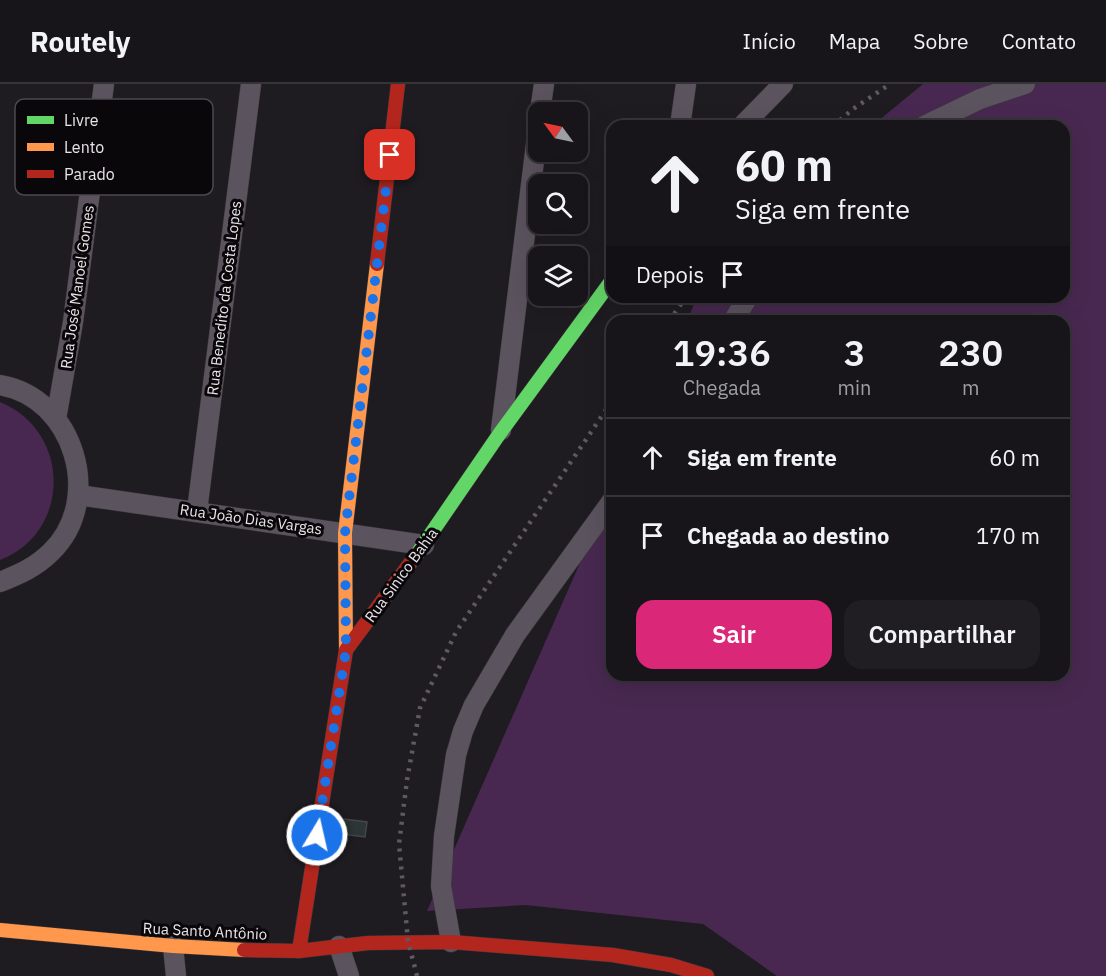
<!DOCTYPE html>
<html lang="pt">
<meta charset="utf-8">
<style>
body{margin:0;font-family:"IBM Plex Sans",sans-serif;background:#201e22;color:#f1f3f6;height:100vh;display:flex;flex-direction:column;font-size:22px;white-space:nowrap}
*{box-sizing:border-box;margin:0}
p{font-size:20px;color:#9e9fa2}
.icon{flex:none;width:33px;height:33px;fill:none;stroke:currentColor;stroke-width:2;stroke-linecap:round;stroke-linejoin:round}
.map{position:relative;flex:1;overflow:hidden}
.panel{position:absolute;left:606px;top:231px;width:464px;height:366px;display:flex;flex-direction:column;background:#171519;border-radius:18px;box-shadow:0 6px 24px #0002,0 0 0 2px #363438}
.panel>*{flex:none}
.banner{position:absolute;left:606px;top:36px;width:464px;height:183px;border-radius:18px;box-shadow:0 6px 24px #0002,0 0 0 2px #363438;background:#171519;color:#f1f3f6;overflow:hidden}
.needle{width:39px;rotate:303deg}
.tools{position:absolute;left:528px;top:18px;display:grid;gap:12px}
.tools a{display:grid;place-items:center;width:60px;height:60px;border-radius:12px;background:#171519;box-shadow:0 6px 24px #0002,0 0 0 2px #363438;font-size:30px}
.pin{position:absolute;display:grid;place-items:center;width:51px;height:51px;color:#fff;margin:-26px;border-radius:12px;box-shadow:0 3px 9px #0006}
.me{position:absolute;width:66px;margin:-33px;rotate:9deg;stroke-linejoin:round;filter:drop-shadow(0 0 4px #0008)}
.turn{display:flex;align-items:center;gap:21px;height:126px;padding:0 30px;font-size:27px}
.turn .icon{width:78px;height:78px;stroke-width:2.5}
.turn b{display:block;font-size:42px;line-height:51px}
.then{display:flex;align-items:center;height:57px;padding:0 30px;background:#0003;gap:12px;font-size:22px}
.eta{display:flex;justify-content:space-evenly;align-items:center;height:102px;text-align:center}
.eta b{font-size:36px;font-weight:600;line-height:42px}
.action{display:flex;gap:12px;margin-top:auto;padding:12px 30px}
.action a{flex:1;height:69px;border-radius:18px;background:#db2777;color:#fff;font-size:24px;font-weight:600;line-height:69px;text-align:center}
.action a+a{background:#201e22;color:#f1f3f6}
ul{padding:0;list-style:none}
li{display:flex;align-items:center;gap:18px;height:78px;padding:0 30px;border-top:2px solid #363438}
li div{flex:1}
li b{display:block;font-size:22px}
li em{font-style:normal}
header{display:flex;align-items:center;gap:36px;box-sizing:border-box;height:84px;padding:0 30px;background:#171519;border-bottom:2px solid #363438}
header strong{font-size:28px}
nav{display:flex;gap:33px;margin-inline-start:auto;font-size:21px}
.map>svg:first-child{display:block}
.green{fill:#482850}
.building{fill:#2c3634;stroke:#464548;stroke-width:1.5}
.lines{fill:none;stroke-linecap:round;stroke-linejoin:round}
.street-casing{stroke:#3b393c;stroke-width:21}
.fast-casing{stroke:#3b393c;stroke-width:15}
.slow-casing{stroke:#3b393c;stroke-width:15}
.jam-casing{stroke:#3b393c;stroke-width:15}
.street{stroke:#5b535e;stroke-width:20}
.fast{stroke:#63d668;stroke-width:14}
.slow{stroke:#ff974d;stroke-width:14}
.jam{stroke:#b3261e;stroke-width:14}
.rail{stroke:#5f5a61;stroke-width:4.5;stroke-dasharray:3 6;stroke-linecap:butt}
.route{stroke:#1a73e8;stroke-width:10;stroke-dasharray:0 18}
.labels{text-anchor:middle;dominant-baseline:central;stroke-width:6;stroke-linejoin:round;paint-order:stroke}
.street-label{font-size:15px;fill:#e8e4e9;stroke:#090709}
.key{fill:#090709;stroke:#4c494c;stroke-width:1.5}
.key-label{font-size:16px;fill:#e8e4e9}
</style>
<header>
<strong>Routely</strong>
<nav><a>Início</a><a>Mapa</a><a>Sobre</a><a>Contato</a></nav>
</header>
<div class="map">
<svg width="1106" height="892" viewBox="0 0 1106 892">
<rect width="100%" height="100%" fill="#1f1c21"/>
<g class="green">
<polygon points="923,0 1106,0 1106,892 777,892 703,840 526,821 427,827 612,406 612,591 1064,591 1064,237 687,237 697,213 1064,213 1064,42 872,42"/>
<path d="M 0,318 C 71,347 72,448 0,476 Z"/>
</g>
<polygon class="building" points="336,734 367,738 365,753 334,749"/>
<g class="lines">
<defs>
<g id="street">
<polyline points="540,28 544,0"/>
<polyline points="680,42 686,0"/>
<polyline points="742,42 783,0"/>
<polyline points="924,42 980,15 1025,0"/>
<polyline points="733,237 748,213"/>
<path d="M 0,301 C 74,313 105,416 51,468 C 36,483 20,490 0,498"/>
<polyline points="56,335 73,238 104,0"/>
<polyline points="501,346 538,44"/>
<polyline points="78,411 424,461"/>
<polyline points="197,427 251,0"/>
<polyline points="451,858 441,802 444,752 456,671 463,647 474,621 515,551 612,417"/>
<polyline points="173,862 176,892"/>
<polyline points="339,862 349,892"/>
</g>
<polyline id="fast" points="417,470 500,349 612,196"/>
<g id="slow">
<polyline points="346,566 345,449 377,180"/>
<polyline points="0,846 173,862 244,866"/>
</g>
<g id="jam">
<polyline points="377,180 398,0"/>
<polyline points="244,866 299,867 368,859 451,858 613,871 671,881 707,892"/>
<polyline points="299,867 346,566 417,470"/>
</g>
</defs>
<use href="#street" class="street-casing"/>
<use href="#fast" class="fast-casing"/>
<use href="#slow" class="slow-casing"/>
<use href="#jam" class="jam-casing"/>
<use href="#street" class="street"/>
<use href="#fast" class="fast"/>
<use href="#slow" class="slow"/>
<use href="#jam" class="jam"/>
<g class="rail">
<polyline points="833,42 853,25 890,0"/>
<polyline points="669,237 686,213"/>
<polyline points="417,892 408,857 399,760 407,696 420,624 456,548 612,317"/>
</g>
</g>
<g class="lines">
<polyline class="route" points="317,751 346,566 345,449 390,71"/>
</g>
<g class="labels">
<g class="street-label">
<text transform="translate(77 203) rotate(-82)">Rua José Manoel Gomes</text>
<text transform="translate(224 214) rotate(-83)">Rua Benedito da Costa Lopes</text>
<text transform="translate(251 435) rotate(8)">Rua João Dias Vargas</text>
<text transform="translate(401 491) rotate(-54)">Rua Sinico Bahia</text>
<text transform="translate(205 847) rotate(3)">Rua Santo Antônio</text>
</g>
</g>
<rect x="15" y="15" width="198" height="96" rx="9" class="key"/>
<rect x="27" y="32" width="27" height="8" fill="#63d668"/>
<rect x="27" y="59" width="27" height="8" fill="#ff974d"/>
<rect x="27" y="86" width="27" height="8" fill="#b3261e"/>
<g class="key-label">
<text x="64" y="42">Livre</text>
<text x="64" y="69">Lento</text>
<text x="64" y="96">Parado</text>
</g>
</svg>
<div class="tools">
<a><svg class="needle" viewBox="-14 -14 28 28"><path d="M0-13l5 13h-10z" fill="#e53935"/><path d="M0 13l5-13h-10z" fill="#9e9fa2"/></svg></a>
<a><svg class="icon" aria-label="search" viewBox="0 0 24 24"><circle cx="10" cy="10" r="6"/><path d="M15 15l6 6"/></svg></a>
<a><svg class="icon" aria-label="layers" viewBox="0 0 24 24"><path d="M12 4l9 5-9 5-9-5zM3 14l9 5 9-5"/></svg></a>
</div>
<div class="pin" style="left:390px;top:71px;background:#d93025"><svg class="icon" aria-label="arrive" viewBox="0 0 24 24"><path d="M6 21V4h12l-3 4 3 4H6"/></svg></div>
<svg class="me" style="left:317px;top:751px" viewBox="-20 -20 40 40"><circle r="17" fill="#1a73e8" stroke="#fff" stroke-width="3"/><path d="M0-11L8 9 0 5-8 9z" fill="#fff"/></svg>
<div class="banner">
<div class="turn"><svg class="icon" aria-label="ahead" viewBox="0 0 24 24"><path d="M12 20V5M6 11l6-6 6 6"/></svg><div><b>60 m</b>Siga em frente</div></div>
<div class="then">Depois<svg class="icon" aria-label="arrive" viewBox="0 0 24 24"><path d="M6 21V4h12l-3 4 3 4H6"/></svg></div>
</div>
<section class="panel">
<div class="eta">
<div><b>19:36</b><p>Chegada</p></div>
<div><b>3</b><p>min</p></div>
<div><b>230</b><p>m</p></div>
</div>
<ul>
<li><svg class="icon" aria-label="ahead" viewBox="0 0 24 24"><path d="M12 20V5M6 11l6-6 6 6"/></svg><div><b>Siga em frente</b></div><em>60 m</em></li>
<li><svg class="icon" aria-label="arrive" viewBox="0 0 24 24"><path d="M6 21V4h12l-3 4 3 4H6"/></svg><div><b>Chegada ao destino</b></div><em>170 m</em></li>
</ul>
<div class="action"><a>Sair</a><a>Compartilhar</a></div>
</section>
</div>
